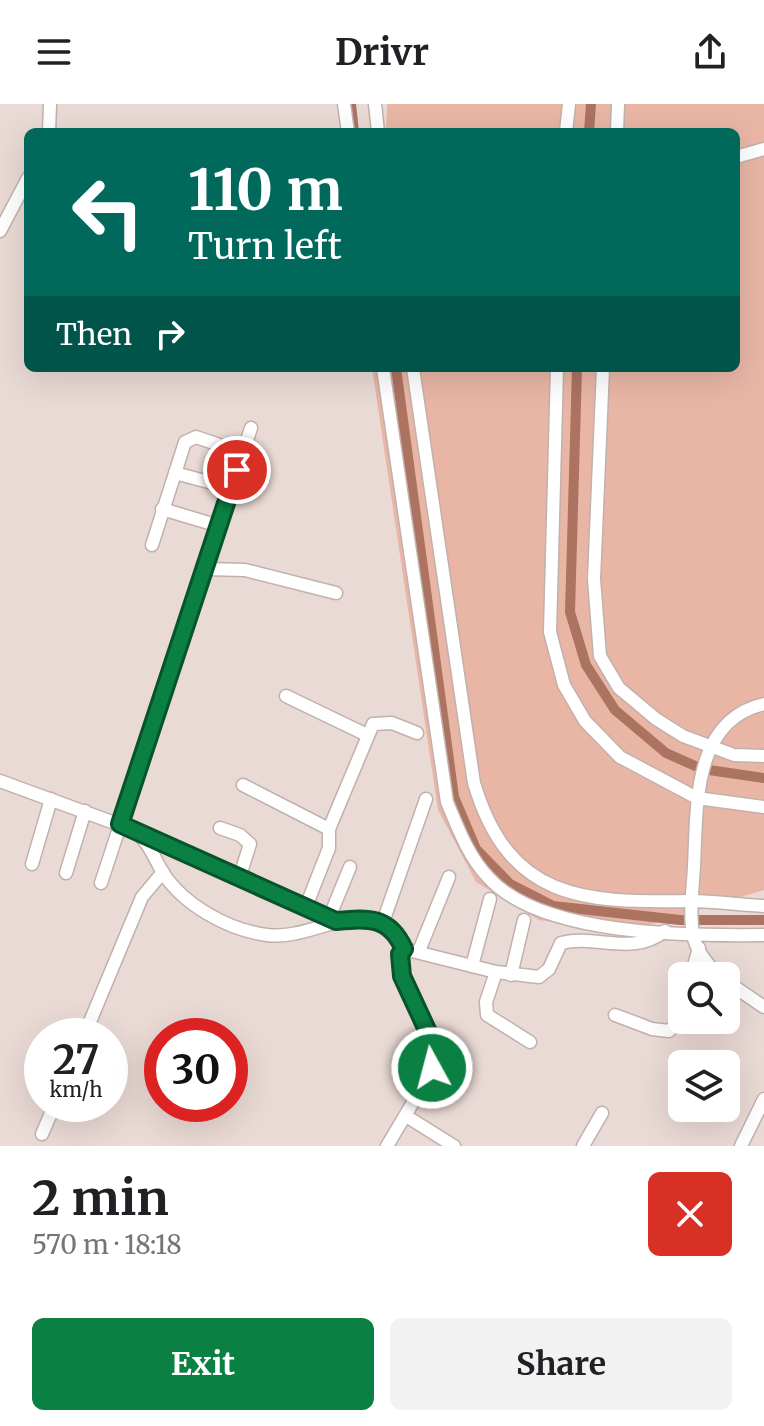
<!DOCTYPE html>
<meta charset="utf-8">
<style>
body{margin:0;font-family:Merriweather,serif;background:#f2f2f2;color:#202124;height:100vh;display:flex;flex-direction:column;font-size:30px;white-space:nowrap}
*{box-sizing:border-box;margin:0}
p{font-size:26px;color:#757577}
.icon{flex:none;width:44px;height:44px;fill:none;stroke:currentColor;stroke-width:2;stroke-linecap:round;stroke-linejoin:round}
.map{position:relative;height:1042px;overflow:hidden}
.drawer{display:flex;flex-direction:column;background:#fff;flex:1}
.drawer>*{flex:none}
.banner{position:absolute;left:24px;top:24px;width:716px;height:244px;border-radius:12px;box-shadow:0 8px 32px #0002;background:#00695c;color:#fff;overflow:hidden}
.controls{position:absolute;left:668px;top:858px;display:grid;gap:16px}
.controls a{display:grid;place-items:center;width:72px;height:72px;border-radius:12px;background:#fff;box-shadow:0 8px 32px #0002;font-size:40px}
.speed{position:absolute;left:24px;top:914px;display:flex;gap:16px;font-size:40px;font-weight:700;text-align:center}
.speed>*{display:grid;place-content:center;width:104px;height:104px;border-radius:50%;background:#fff;box-shadow:0 8px 32px #0002;line-height:1}
.speed small{font-size:20px;font-weight:400}
.speed .limit{border:12px solid #d22;background:#fff;color:#111}
.pin{position:absolute;display:grid;place-items:center;width:68px;height:68px;color:#fff;margin:-34px;border:4px solid #fff;border-radius:50%;box-shadow:0 2px 8px #0007}
.me{position:absolute;width:88px;margin:-44px;rotate:353deg;stroke-linejoin:round;filter:drop-shadow(0 0 6px #0008)}
.turn{display:flex;align-items:center;gap:28px;height:168px;padding:0 32px;font-size:36px}
.turn .icon{width:104px;height:104px;stroke-width:2.5}
.turn b{display:block;font-size:56px;line-height:68px}
.then{display:flex;align-items:center;height:76px;padding:0 32px;background:#0003;gap:16px;font-size:30px}
.round{display:grid;place-items:center;flex:none;width:84px;height:84px;border-radius:12px;background:#f2f2f2}
.summary{display:flex;align-items:center;justify-content:space-between;height:136px;padding:0 32px}
h1{font-size:48px;font-weight:700;line-height:60px}
.button{display:flex;gap:16px;margin-top:auto;padding:16px 32px}
.button a{flex:1;height:92px;border-radius:12px;background:#0b8043;color:#fff;font-size:32px;font-weight:700;line-height:92px;text-align:center}
.button a+a{background:#f2f2f2;color:#202124}
header{display:flex;justify-content:space-between;align-items:center;height:104px;padding:0 32px;background:#fff;font-size:36px;font-weight:700}
.map>svg:first-child{display:block}
.green{fill:#e9b6a6}
.lines{fill:none;stroke-linecap:round;stroke-linejoin:round}
.canal{stroke:#ac7361;stroke-width:10}
.minor-casing{stroke:#c0b1ac;stroke-width:15}
.minor{stroke:#fff;stroke-width:12}
.route-casing{stroke:#07532c;stroke-width:20}
.route{stroke:#0b8043;stroke-width:14}
</style>
<header><svg class="icon" aria-label="menu" viewBox="0 0 24 24"><path d="M4 6h16M4 12h16M4 18h16"/></svg>Drivr<svg class="icon" aria-label="share" viewBox="0 0 24 24"><path d="M12 15V3M7 8l5-5 5 5M5 13v7h14v-7"/></svg></header>
<div class="map">
<svg width="764" height="1042" viewBox="0 0 764 1042">
<rect width="100%" height="100%" fill="#eadad5"/>
<polygon class="green" points="387,0 764,0 764,786 626,828 539,816 476,778 438,706 372,264 736,264 736,28 386,28"/>
<g class="lines">
<g class="canal">
<polyline points="351,0 354,28"/>
<polyline points="589,28 591,0"/>
<polyline points="396,264 454,693 476,745 510,780 553,802 680,816 764,816"/>
<polyline points="577,264 570,508 586,561 615,606 666,649 702,665 764,674"/>
</g>
<defs>
<g id="minor">
<polyline points="344,0 348,28"/>
<polyline points="375,0 378,28"/>
<polyline points="49,28 50,0"/>
<polyline points="566,28 569,0"/>
<polyline points="617,28 618,0"/>
<polyline points="736,53 764,45"/>
<polyline points="0,127 28,74"/>
<path d="M 383,264 L 447,698 C 458,724 468,752 488,773 C 540,832 690,832 764,831"/>
<path d="M 413,264 L 474,679 C 509,796 582,799 691,797 C 715,797 740,801 764,802"/>
<polyline points="557,264 550,528 564,581 585,617 620,653 697,694 764,703"/>
<polyline points="603,264 594,475 600,552 619,584 656,615 683,632 734,651 764,652"/>
<polyline points="175,369 231,384"/>
<polyline points="162,405 219,422"/>
<polyline points="152,441 185,338 196,333 243,349"/>
<polyline points="205,465 245,466 336,489"/>
<polyline points="286,592 367,631"/>
<path d="M 0,677 L 131,725 C 148,735 153,752 163,769 C 184,801 228,826 267,831 C 316,838 375,781 404,845"/>
<polyline points="243,681 329,725 329,744 305,805"/>
<polyline points="220,724 240,731 250,740 239,775"/>
<polyline points="329,725 373,620 392,619 417,629"/>
<polyline points="142,732 336,817"/>
<polyline points="32,760 51,695"/>
<polyline points="66,769 85,707"/>
<polyline points="101,779 251,324"/>
<polyline points="329,814 350,763"/>
<polyline points="383,818 426,695"/>
<polyline points="419,847 449,773"/>
<polyline points="472,862 490,795"/>
<polyline points="496,868 486,898 487,911 530,938"/>
<polyline points="511,871 524,816"/>
<polyline points="691,872 699,844"/>
<path d="M 719,872 C 709,862 695,845 693,830 C 689,809 693,783 694,762 C 697,704 692,616 764,600"/>
<polyline points="726,877 764,903"/>
<polyline points="615,911 652,925 669,927 677,919 682,903"/>
<polyline points="84,932 142,793 163,768"/>
<polyline points="406,1012 454,1042"/>
<polyline points="42,1030 55,1000"/>
<path d="M 387,1042 L 428,973 L 436,950 L 402,872 L 400,850 L 404,845 L 496,868 L 539,873 L 549,865 L 561,839 C 598,830 631,853 665,827"/>
<polyline points="583,1042 602,1009"/>
<polyline points="741,1042 764,995"/>
</g>
</defs>
<use href="#minor" class="minor-casing"/>
<use href="#minor" class="minor"/>
</g>
<g class="lines">
<defs>
<path id="route" d="M 237,366 L 120,720 L 336,817 C 369,814 389,812 404,845 L 400,850 L 402,872 L 434,941 L 436,950 L 432,964"/>
</defs>
<use href="#route" class="route-casing"/>
<use href="#route" class="route"/>
</g>
</svg>
<div class="controls">
<a><svg class="icon" aria-label="search" viewBox="0 0 24 24"><circle cx="10" cy="10" r="6"/><path d="M15 15l6 6"/></svg></a>
<a><svg class="icon" aria-label="layers" viewBox="0 0 24 24"><path d="M12 4l9 5-9 5-9-5zM3 14l9 5 9-5"/></svg></a>
</div>
<div class="speed"><div>27<small>km/h</small></div><div class="limit">30</div></div>
<div class="pin" style="left:237px;top:366px;background:#d93025"><svg class="icon" aria-label="arrive" viewBox="0 0 24 24"><path d="M6 21V4h12l-3 4 3 4H6"/></svg></div>
<svg class="me" style="left:432px;top:964px" viewBox="-20 -20 40 40"><circle r="17" fill="#0b8043" stroke="#fff" stroke-width="3"/><path d="M0-11L8 9 0 5-8 9z" fill="#fff"/></svg>
<div class="banner">
<div class="turn"><svg class="icon" aria-label="left" viewBox="0 0 24 24"><path d="M17 20v-9H6M10 6l-5 5 5 5"/></svg><div><b>110 m</b>Turn left</div></div>
<div class="then">Then<svg class="icon" aria-label="right" viewBox="0 0 24 24"><path d="M7 20v-9h11M14 6l5 5-5 5"/></svg></div>
</div>
</div>
<section class="drawer">
<div class="summary"><div><h1>2 min</h1><p>570 m · 18:18</p></div><a class="round" style="background:#d93025;color:#fff"><svg class="icon" aria-label="close" viewBox="0 0 24 24"><path d="M6 6l12 12M18 6L6 18"/></svg></a></div>
<div class="button"><a>Exit</a><a>Share</a></div>
</section>
